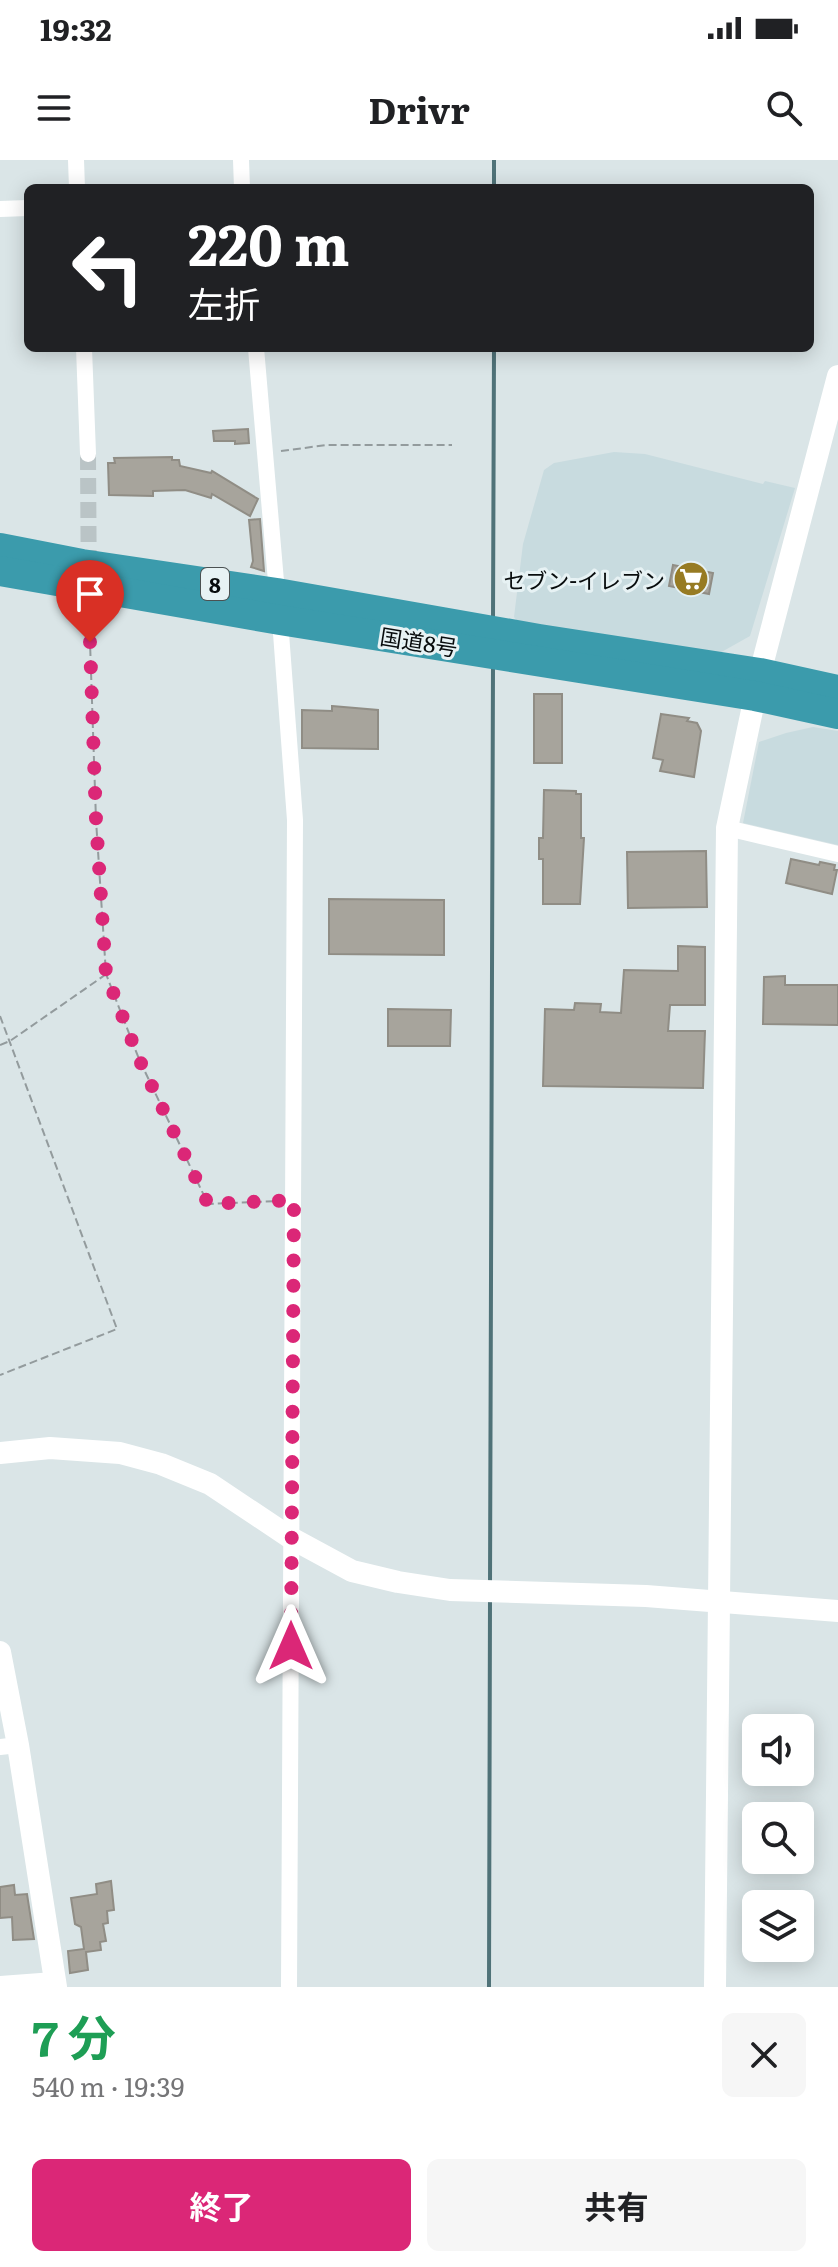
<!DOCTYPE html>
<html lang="ja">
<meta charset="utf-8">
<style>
body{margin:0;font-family:Literata,"Noto Sans JP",serif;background:#f6f6f6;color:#202124;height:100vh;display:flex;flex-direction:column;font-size:30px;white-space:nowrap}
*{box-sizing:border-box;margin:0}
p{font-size:26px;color:#757577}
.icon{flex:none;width:44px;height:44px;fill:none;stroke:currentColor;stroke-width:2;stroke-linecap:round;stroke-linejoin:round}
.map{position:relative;height:1827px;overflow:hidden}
.details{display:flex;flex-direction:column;background:#fff;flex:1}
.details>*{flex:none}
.banner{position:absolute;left:24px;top:24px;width:790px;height:168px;border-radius:12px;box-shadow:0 4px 20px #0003;background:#202124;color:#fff;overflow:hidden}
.tools{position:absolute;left:742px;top:1554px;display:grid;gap:16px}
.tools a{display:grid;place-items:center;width:72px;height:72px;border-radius:12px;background:#fff;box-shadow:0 4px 20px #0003;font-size:40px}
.pin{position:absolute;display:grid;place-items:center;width:68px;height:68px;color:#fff;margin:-82px -34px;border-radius:50% 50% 50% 0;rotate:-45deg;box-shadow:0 0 8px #0007}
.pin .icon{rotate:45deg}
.me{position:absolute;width:88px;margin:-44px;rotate:0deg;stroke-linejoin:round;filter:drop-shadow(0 0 6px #0008)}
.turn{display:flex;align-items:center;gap:28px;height:168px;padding:0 32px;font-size:36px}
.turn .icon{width:104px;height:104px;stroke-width:2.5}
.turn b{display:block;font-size:56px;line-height:68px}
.round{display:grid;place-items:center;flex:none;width:84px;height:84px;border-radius:12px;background:#f6f6f6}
.overview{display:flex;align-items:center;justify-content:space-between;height:136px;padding:0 32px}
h1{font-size:48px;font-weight:700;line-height:60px;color:#1e9e55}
.cta{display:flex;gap:16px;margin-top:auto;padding:16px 32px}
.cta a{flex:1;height:92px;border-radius:12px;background:#db2777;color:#fff;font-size:32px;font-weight:700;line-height:92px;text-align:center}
.cta a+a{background:#f6f6f6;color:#202124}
.status{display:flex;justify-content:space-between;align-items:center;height:56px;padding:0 40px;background:#fff;direction:ltr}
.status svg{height:22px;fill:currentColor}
header{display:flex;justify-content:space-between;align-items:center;height:104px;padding:0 32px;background:#fff;font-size:36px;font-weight:700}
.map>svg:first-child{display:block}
.built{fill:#c8dbdf}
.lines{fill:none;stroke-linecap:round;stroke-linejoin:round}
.stream{stroke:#4f7278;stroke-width:4}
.building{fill:#a7a49c;stroke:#908d85;stroke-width:2}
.street-tunnel{stroke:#bac4c6;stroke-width:16;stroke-dasharray:16 8;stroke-linecap:butt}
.path{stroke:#939b9d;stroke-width:2;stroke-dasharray:8 4;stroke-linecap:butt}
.street{stroke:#fff;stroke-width:16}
.secondary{stroke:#fff;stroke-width:22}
.highway{stroke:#3b9bac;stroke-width:30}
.route{stroke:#db2777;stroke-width:14;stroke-dasharray:0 25.2}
.labels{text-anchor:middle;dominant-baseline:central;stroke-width:6;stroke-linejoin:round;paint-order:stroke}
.shield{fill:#e7f2f4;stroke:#4b5152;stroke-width:2}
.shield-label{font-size:20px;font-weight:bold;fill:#080c0d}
.poi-label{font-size:22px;fill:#080c0d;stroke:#e7f2f4;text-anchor:end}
.street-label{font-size:22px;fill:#080c0d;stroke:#e7f2f4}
</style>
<div class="status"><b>19:32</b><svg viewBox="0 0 49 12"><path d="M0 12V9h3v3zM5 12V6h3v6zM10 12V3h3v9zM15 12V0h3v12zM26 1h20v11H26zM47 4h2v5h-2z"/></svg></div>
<header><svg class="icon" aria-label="menu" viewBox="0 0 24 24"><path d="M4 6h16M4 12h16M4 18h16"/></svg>Drivr<svg class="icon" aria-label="search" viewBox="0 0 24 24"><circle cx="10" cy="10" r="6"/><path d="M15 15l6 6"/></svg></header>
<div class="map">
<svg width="838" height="1827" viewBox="0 0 838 1827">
<rect width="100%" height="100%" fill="#dae5e7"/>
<g class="built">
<polygon points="614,292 645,294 763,324 765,321 795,328 750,476 718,494 517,461 514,457 523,384 544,310 554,303"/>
<polygon points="813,567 838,571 838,685 743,663 759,582 786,573"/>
</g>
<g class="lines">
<g class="stream">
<polyline points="494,28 494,0"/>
<polyline points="493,458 494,188"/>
<polyline points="490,1426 493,506"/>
<polyline points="489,1827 490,1438"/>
</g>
</g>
<g class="building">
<polygon points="248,269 249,283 235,284 235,281 214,281 213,271"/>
<polygon points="172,297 172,300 179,300 180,306 211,313 212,311 258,339 250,356 212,334 211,338 185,330 153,331 153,336 109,335 108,303 115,303 114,298"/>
<polygon points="260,359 264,411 251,407 253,401 249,360"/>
<polygon points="673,405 713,413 709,434 669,426"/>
<rect x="534" y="534" width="28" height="69"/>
<polygon points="332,546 378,550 378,589 302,588 302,550 332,551"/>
<polygon points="661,554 689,558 687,561 697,563 701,571 694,617 660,611 663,600 653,598"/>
<polygon points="544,630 576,631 576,634 581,634 581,678 584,678 580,744 543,744 543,699 539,699 539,678 543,678"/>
<polygon points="706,691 707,747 628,748 627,692"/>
<polygon points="791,699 819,705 820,702 835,705 834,710 837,710 832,734 786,723"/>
<polygon points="329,739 444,740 444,795 329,794"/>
<polygon points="678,786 705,787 705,845 670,845 668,871 705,871 703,928 543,926 545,849 574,850 575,843 601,844 600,852 621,853 624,810 678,811"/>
<polygon points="785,816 785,825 838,825 838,865 763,864 764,817"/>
<polygon points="388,849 451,850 450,886 388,886"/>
<polygon points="111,1721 114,1750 107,1751 108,1763 103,1764 106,1781 100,1782 101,1790 86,1792 88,1810 70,1813 68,1791 84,1789 81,1767 75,1764 71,1738 97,1734 96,1724"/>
<polygon points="14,1725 15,1735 27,1734 34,1779 13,1780 12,1757 0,1758 0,1727"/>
</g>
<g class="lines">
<polyline class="street-tunnel" points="88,294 89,452"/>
<g class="path">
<polyline points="281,291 327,285 452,285"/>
<polyline points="89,452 96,660 106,814 139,899 208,1044 277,1041"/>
<polyline points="0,856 117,1169 0,1215"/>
<polyline points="0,885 10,881 105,815"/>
</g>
<g class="street">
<polyline points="76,0 77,28"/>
<polyline points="241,0 242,28"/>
<polyline points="0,49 28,48"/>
<polyline points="84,188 88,294"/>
<polyline points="256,188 277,433"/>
<polyline points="280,460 295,660 289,1827"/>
<polyline points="727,668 838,694"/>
<polyline points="0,1587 18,1585"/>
<polyline points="0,1824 54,1820"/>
</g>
<g class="secondary">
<polyline points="0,1293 50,1288 120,1293 161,1304 210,1324 291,1378 352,1411 398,1422 450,1430 646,1436 838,1451"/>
<polyline points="0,1492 18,1585 56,1827"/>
<polyline points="715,1827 727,668 760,513 838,216"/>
</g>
<g class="highway">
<polyline points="0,388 82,404 277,433 539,479 760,513 838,530"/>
<polyline points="0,411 280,460 755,536 838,554"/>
</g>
</g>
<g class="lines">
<polyline class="route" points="90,482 96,660 106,814 139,899 208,1044 294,1040 291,1486"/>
</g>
<defs>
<symbol id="supermarket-disc" viewBox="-11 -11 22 22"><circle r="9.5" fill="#977b23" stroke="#e7f2f4"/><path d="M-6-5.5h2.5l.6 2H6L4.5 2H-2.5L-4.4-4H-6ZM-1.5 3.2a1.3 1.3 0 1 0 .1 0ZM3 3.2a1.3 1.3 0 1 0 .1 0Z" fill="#fff"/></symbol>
</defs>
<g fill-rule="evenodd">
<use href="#supermarket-disc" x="671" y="399" width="40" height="40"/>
</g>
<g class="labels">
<rect class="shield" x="201" y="408" width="28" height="32" rx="6"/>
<g class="shield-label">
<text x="215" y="424">8</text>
</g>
<g class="poi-label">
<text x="665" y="419">セブン-イレブン</text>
</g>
<g class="street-label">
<text transform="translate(419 481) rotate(9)">国道8号</text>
</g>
</g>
</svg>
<div class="tools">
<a><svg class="icon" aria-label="sound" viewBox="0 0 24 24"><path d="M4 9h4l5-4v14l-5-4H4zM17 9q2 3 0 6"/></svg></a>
<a><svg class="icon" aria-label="search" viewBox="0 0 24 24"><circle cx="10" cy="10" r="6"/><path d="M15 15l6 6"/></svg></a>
<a><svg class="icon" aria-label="layers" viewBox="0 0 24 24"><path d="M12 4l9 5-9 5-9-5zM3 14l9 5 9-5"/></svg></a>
</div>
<div class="pin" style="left:90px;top:482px;background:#d93025"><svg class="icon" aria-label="arrive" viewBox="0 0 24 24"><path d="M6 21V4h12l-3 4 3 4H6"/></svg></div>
<svg class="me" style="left:291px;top:1486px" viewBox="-20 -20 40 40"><path d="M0-17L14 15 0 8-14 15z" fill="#db2777" stroke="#fff" stroke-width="4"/></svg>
<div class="banner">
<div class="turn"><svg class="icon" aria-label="left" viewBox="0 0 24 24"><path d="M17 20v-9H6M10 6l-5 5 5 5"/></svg><div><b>220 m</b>左折</div></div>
</div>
</div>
<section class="details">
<div class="overview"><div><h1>7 分</h1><p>540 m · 19:39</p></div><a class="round"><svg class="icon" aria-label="close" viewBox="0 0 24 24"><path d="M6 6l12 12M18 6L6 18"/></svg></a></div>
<div class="cta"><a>終了</a><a>共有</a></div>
</section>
